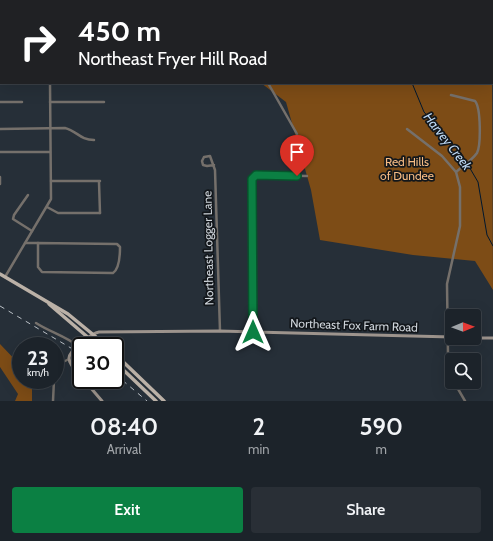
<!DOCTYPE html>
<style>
body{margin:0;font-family:Cabin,sans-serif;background:#292f36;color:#f1f3f6;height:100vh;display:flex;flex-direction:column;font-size:15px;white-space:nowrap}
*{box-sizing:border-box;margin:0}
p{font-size:13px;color:#a0a4a8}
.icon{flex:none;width:22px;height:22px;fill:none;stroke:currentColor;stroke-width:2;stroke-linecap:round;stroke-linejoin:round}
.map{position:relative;height:401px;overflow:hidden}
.drawer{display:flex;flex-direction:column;background:#1c232a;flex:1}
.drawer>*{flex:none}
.banner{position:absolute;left:0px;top:0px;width:493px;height:84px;box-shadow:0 4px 16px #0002,0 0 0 1px #3a4047;background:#202124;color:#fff;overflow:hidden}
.needle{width:26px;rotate:89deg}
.fabs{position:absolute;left:445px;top:309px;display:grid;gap:8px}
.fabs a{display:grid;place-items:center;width:36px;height:36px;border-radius:4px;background:#1c232a;box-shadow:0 4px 16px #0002,0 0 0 1px #3a4047;font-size:20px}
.speed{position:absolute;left:12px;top:337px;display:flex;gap:8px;font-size:20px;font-weight:700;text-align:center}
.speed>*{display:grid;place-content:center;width:52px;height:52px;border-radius:50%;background:#1c232a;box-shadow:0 4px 16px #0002,0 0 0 1px #3a4047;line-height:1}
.speed small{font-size:10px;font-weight:400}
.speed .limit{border:2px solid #111;border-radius:6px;background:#fff;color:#111}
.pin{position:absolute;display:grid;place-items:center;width:34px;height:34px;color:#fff;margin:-41px -17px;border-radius:50% 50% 50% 0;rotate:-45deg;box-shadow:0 0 4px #0007}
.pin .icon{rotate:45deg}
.me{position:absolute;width:44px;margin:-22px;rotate:0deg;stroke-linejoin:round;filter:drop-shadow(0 0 3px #0008)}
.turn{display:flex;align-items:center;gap:14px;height:84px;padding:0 12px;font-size:18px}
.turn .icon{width:52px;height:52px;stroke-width:2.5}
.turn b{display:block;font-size:28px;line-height:34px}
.eta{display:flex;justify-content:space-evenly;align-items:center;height:68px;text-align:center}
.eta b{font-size:24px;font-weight:600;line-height:28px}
.action{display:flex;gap:8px;margin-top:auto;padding:8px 12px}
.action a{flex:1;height:46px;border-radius:4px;background:#0b8043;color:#fff;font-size:16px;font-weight:600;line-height:46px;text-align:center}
.action a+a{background:#292f36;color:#f1f3f6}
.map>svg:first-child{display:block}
.forest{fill:#7d4c16}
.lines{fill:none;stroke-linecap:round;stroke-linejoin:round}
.stream{stroke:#00172e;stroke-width:1}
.street{stroke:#75706b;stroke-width:2.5}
.secondary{stroke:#9d948d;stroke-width:3}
.primary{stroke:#bbb1a7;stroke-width:3.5}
.rail{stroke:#bac0c6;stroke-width:1;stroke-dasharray:5 5;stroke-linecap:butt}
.route-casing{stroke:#07532c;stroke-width:10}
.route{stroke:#0b8043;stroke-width:7}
.labels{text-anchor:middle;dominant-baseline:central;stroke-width:3.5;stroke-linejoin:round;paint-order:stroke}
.park-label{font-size:12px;fill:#f6bb84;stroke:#13171b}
.street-label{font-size:12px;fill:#d0d6dc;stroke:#13171b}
.water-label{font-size:13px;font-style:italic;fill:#bedaf6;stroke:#13171b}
</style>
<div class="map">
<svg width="493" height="401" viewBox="0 0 493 401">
<rect width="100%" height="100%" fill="#262f38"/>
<g class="forest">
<polygon points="206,0 397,0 398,1 206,1"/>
<polygon points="492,66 493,290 475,261 413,255 320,240 311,190 286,102 261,83 492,83"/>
<polygon points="0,344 21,366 21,380 29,380 32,387 32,401 15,401 18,394 0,367"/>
</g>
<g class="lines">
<g class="stream">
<polyline points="369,0 370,1"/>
<polyline points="412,83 424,112 461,153 478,182 487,235 493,246"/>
</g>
<g class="street">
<polyline points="120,0 120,1"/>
<polyline points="146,0 146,1"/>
<polyline points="51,1 51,0"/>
<polyline points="183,1 183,0"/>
<polyline points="492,29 493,29"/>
<polyline points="0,50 1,50"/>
<polyline points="0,77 1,77"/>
<polyline points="268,83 297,134"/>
<path d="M 451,95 L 475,101 C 481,108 481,145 477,153 C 472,160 463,166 456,172 L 460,187 L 460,226 L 447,284 L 448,355 L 452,377"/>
<polyline points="0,102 22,102"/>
<polyline points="50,102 104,102"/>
<path d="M 0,129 L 65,128 C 77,131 80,140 94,140"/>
<polyline points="407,129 442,156 456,172"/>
<polyline points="0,152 50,152"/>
<polyline points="214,165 207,166 203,165 202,161 204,157 210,156 215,170 220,331"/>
<polyline points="0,177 0,184"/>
<polyline points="51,181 100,181"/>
<polyline points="99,182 100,213"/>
<polyline points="28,195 14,215 13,219 32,231"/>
<polyline points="47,207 58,213 100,213"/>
<path d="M 25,243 L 37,243 L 117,244 L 120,247 C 120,255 119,269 113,273 L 42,272 L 38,267 L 38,243"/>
<polyline points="5,277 51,199 50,83"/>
<path d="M 36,323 C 50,332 65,336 78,346"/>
<polyline points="253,332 253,177 258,175 307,176"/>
<polyline points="55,366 69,359"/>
<polyline points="454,382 465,401"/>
<polyline points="53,401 54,380"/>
</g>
<g class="secondary">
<polyline points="474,338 493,338"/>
<path d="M 81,376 C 77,372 69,365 69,358 C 69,351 92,333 99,332 L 220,331 L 452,337"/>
<polyline points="84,380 102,401"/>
</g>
<g class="primary">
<polyline points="0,274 68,314 107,346"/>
<polyline points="49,304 98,346"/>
<polyline points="115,354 164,401"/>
<polyline points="115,362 156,401"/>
</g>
<g class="rail">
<polyline points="0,306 81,354"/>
<polyline points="115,374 147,401"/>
</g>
</g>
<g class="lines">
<defs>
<polyline id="route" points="253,332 252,179 256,175 297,176"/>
</defs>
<use href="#route" class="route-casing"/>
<use href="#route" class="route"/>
</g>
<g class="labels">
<g class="park-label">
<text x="407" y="161">Red Hills<tspan x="407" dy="14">of Dundee</tspan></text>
</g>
<g class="street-label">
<text transform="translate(208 248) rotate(-91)">Northeast Logger Lane</text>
<text transform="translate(354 325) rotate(2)">Northeast Fox Farm Road</text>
</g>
<g class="water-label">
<text transform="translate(448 141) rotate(52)">Harvey Creek</text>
</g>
</g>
</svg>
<div class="fabs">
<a><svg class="needle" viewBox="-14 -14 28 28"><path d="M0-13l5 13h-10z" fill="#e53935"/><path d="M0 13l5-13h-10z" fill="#a0a4a8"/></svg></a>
<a><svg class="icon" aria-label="search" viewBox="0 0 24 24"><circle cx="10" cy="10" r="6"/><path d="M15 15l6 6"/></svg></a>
</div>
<div class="speed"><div>23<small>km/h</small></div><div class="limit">30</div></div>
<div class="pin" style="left:297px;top:176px;background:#d93025"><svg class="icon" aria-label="arrive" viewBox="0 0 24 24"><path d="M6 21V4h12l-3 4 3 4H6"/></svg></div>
<svg class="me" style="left:253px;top:332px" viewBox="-20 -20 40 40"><path d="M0-17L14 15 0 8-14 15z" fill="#0b8043" stroke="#fff" stroke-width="4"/></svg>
<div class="banner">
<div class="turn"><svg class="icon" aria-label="right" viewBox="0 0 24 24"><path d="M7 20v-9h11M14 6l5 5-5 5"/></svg><div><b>450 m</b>Northeast Fryer Hill Road</div></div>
</div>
</div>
<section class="drawer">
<div class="eta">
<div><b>08:40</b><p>Arrival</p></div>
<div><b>2</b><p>min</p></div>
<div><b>590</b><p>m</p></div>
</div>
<div class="action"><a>Exit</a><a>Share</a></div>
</section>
